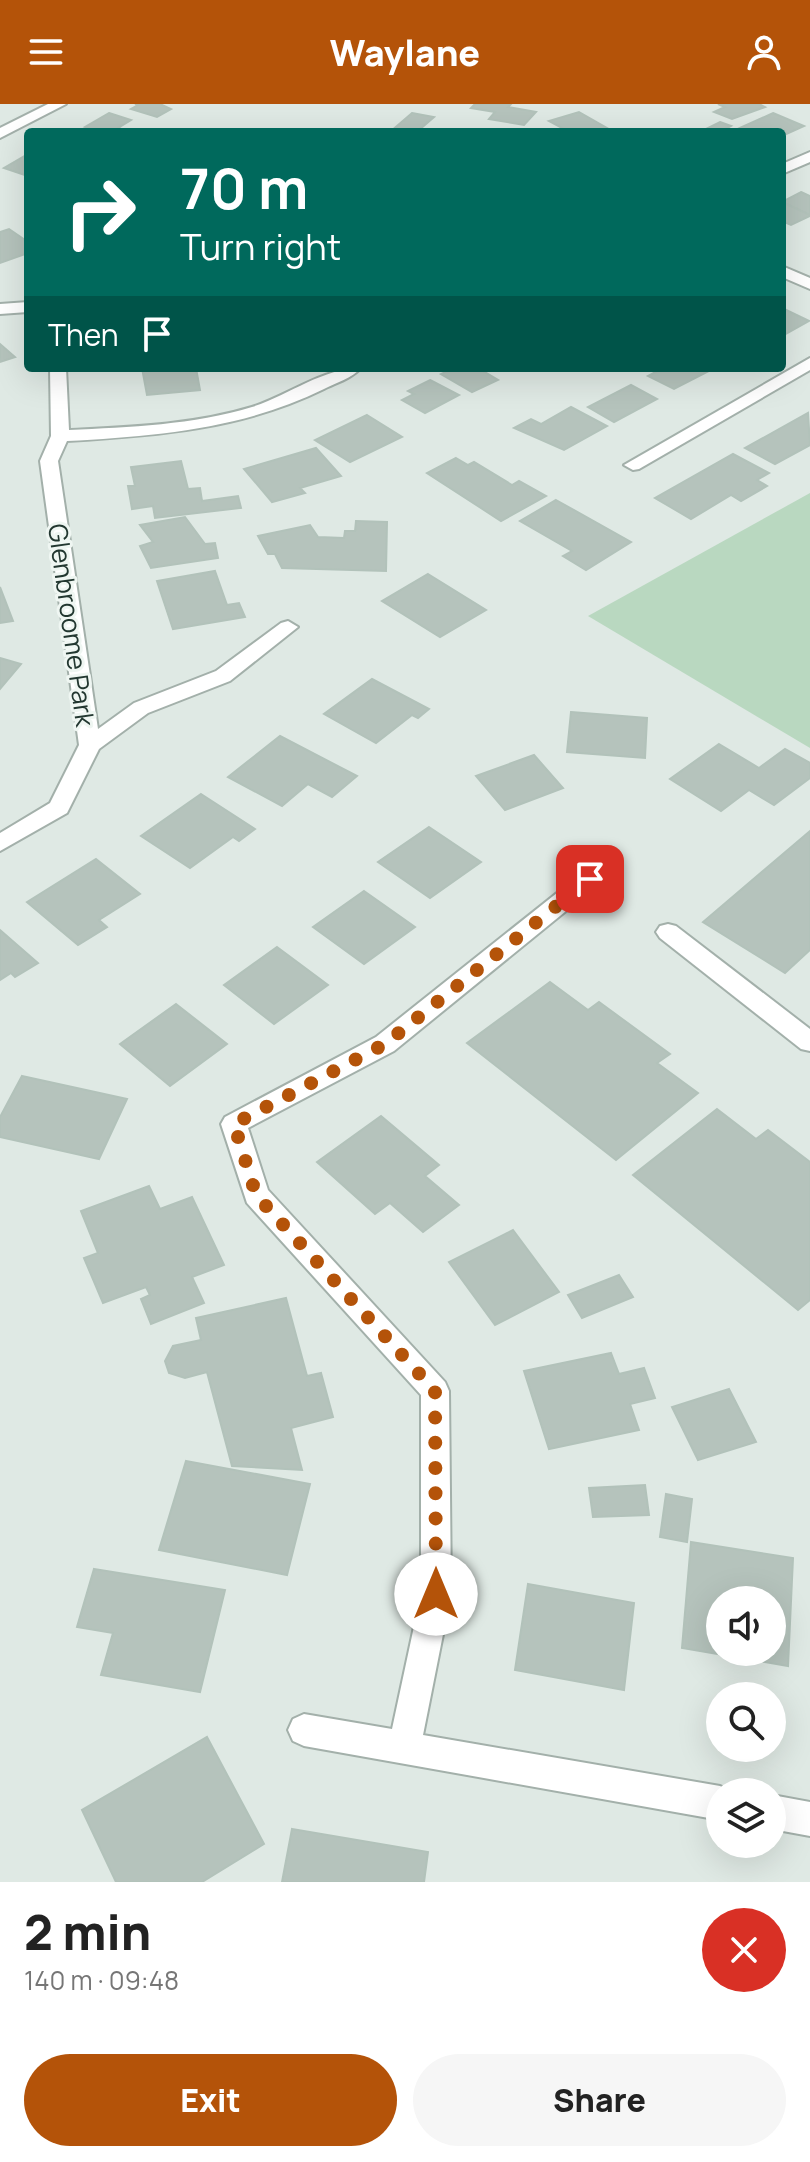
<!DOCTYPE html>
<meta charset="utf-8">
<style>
body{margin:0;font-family:Manrope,sans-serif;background:#f6f6f6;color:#222;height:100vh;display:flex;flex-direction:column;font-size:30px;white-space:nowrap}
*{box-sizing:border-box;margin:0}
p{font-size:26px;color:#767676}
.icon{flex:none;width:44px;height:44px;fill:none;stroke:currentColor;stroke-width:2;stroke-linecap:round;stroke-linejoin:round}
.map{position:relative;height:1778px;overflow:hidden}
.drawer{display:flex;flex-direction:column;background:#fff;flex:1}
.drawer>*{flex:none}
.guide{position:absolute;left:24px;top:24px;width:762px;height:244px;border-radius:8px;box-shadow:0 8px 32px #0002;background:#00695c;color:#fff;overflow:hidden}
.buttons{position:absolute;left:706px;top:1482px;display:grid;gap:16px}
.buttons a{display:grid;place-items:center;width:80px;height:80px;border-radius:50%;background:#fff;box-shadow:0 8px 32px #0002;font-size:40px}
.pin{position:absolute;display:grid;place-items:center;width:68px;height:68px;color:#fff;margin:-34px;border-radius:16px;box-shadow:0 4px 12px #0006}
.me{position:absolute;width:88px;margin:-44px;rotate:0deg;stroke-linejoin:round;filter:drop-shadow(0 0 6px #0008)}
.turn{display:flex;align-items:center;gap:28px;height:168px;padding:0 24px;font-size:36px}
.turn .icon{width:104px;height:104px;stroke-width:2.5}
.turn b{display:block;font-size:56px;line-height:68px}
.then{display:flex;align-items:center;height:76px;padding:0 24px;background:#0003;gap:16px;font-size:30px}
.round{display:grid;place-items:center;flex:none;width:84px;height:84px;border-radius:42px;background:#f6f6f6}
.head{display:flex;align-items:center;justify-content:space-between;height:136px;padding:0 24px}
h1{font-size:48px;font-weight:800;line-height:60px}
.button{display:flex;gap:16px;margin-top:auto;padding:16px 24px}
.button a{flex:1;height:92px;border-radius:48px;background:#b45309;color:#fff;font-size:32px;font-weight:800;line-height:92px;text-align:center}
.button a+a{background:#f6f6f6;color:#222}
header{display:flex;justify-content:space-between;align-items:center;height:104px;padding:0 24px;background:#b45309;color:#fff;font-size:36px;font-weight:800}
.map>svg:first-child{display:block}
.green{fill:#b9d8c0}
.building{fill:#b5c3bc;stroke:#b2c2ba;stroke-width:2;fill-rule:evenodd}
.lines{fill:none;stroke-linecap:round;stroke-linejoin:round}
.minor-casing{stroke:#a3b0aa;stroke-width:4}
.minor{fill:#fff;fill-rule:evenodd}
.route{stroke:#b45309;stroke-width:14;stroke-dasharray:0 25.2}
.labels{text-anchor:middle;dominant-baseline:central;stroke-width:6;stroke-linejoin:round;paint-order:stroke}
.street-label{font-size:26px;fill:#223730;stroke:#eff6f2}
</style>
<header><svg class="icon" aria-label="menu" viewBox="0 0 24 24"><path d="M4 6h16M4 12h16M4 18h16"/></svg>Waylane<svg class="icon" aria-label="person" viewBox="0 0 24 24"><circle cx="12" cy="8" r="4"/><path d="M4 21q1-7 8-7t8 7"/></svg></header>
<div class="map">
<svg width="810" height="1778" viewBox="0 0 810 1778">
<rect width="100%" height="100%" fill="#dfe9e4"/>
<polygon class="green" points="810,389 810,644 588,512"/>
<g class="building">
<polygon points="135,0 160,0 171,5 157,13 131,5 138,1"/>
<polygon points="475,0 511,0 508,3 536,8 524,21 489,15 495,8 471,4"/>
<polygon points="718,0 759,0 765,3 732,15 714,8 725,3"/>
<polygon points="579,8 614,28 563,28 566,26 549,17"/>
<polygon points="109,9 131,16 118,24 132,28 100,28 85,23"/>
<polygon points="412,9 434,13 419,26 428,28 390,28"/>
<polygon points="773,9 804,22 782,32 782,28 767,26 731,28"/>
<polygon points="720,18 731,22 720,28 704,26"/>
<polygon points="28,50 28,72 4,64"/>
<polygon points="801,88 810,92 810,111 782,98"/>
<polygon points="782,98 810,111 810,112 791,121 782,117"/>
<polygon points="9,125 28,138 28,149 0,159 0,128"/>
<polygon points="782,204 809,217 782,232"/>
<polygon points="0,240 15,253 0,258"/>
<polygon points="142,264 196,264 200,286 147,291"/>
<polygon points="454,264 478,264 498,276 472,288 441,270"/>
<polygon points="663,264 700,264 707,268 674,285 648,272"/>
<polygon points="430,276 459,291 425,309 402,296 414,290 408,287"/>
<polygon points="631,281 657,295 614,318 588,303"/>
<polygon points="571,303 607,322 564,346 514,324 531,315 541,320"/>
<polygon points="808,309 810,341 775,360 745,344"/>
<polygon points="367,311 402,333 350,358 315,336"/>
<polygon points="316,344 341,372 300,384 305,389 272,398 244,365"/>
<polygon points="733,350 769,369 757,376 767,382 741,397 731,391 691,415 655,394"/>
<polygon points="456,354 468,361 474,358 512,381 519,377 546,392 501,417 427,369"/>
<polygon points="181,357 188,385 200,384 202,397 238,392 241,404 155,414 153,402 132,405 128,382 135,382 131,363"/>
<polygon points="556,396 631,438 586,466 563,452 572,447 520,417"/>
<polygon points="185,413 205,440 215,439 218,454 151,464 140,442 153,438 140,421"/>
<polygon points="356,417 387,418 386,467 282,464 275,450 268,450 258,432 310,421 318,433 344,434 345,427 355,427"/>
<polygon points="215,467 227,501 239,499 245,513 173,525 157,477"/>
<polygon points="428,470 486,506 440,533 382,497"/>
<polygon points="0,483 13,517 0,519"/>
<polygon points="0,554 21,560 0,585"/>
<polygon points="372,575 429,605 418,614 412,611 376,639 324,610"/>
<polygon points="571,608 647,614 645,654 567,648"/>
<polygon points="280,632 357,672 332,693 308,680 282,702 228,673"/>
<polygon points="719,640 759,664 785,645 810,659 810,674 774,701 749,686 721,707 670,675"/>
<polygon points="534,651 563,684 505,706 476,672"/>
<polygon points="201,690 255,725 239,737 233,733 190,764 141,732"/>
<polygon points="429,723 481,758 430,794 378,758"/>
<polygon points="810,727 810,846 785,869 703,818"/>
<polygon points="96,755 140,790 99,816 107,823 78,841 27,798"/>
<polygon points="364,787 415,823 364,860 313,823"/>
<polygon points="0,826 38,859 15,873 11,869 0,876"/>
<polygon points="277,843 328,881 274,920 224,881"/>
<polygon points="550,878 588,906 599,898 670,950 657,959 698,989 616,1056 467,939"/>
<polygon points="176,900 227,940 170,982 120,940"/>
<polygon points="22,972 127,995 99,1055 0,1033 0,1013"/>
<polygon points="717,1005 756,1035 768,1026 810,1058 810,1196 798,1206 633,1071"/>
<polygon points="381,1012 439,1061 425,1072 459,1101 423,1128 390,1099 375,1110 317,1058"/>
<polygon points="149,1082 160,1105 192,1093 224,1161 192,1173 204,1199 151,1220 141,1195 150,1191 146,1183 103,1199 84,1154 98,1149 81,1107"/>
<polygon points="513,1126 559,1188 495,1221 449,1158"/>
<polygon points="619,1171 633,1193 582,1214 568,1191"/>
<polygon points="286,1194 307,1272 321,1269 333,1313 291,1324 302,1366 232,1362 207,1268 185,1274 169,1269 165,1257 173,1242 201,1236 196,1214"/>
<polygon points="611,1249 619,1270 644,1264 655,1294 630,1300 639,1326 549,1345 524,1267"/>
<polygon points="729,1285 756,1338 698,1356 672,1303"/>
<polygon points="186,1357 310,1380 287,1471 159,1446"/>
<polygon points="645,1381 649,1411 593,1413 589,1384"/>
<polygon points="666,1390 692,1395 687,1438 660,1433"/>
<path d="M 691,1438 L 793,1454 L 788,1562 L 682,1544 ZM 720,1496 L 772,1496 L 772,1548 L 720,1548 Z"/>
<polygon points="94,1465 225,1486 200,1588 101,1571 113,1529 77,1523"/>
<polygon points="528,1480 634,1499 624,1586 515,1566"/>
<polygon points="207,1633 264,1740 202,1778 116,1778 82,1706"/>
<polygon points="292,1725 428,1748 424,1778 282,1778"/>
</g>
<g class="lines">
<defs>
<g id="minor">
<polygon points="48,0 66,0 0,34 0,24"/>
<polygon points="810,48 810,58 782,70 782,60"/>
<polygon points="782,162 810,174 810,185 782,173"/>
<polygon points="28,198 28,208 0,210 0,200"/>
<polygon points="810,254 810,266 639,365 633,366 624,361"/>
<path d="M 50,264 L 66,264 L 69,326 C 130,323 193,321 252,303 C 289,291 323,264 361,264 C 352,274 336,279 324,285 C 243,325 156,332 67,337 L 58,357 L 98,625 L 134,599 L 216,567 L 281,519 L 288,517 L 298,523 L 230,577 L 148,609 L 99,645 L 67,709 L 0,747 L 0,729 L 50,699 L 79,641 L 40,357 L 51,332 Z"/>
<polygon points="590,767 601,775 598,781 394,947 248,1024 268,1086 445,1278 449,1287 451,1490 423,1631 720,1682 732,1688 720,1688 720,1716 304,1642 293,1637 288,1626 293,1615 304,1610 392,1625 421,1490 421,1291 247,1099 221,1020 225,1013 376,933 582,769"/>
<polygon points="668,820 676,822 810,925 810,947 801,945 660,834 656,828 660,822"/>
<polygon points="772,1691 810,1698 810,1732 772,1725"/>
</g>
</defs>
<use href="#minor" class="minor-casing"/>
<use href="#minor" class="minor"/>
</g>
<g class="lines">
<polyline class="route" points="436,1490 435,1287 256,1091 234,1020 385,940 590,775"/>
</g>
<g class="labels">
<g class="street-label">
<text transform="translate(72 521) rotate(82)">Glenbroome Park</text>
</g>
</g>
</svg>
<div class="buttons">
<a><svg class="icon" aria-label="sound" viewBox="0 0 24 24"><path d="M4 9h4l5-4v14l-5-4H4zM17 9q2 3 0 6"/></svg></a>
<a><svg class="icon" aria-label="search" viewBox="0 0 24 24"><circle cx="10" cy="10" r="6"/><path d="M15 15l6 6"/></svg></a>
<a><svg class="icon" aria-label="layers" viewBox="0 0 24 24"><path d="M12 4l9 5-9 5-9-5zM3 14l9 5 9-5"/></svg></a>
</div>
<div class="pin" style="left:590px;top:775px;background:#d93025"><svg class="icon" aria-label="arrive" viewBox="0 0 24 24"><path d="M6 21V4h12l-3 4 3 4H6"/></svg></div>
<svg class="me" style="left:436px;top:1490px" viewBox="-20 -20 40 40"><circle r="19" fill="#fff"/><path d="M0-13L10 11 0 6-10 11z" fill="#b45309"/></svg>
<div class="guide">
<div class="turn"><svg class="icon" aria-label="right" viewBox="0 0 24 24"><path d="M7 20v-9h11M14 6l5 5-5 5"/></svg><div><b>70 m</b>Turn right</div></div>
<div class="then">Then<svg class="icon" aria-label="arrive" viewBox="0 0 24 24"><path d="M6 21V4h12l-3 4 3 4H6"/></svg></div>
</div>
</div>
<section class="drawer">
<div class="head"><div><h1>2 min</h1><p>140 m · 09:48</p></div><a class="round" style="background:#d93025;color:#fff"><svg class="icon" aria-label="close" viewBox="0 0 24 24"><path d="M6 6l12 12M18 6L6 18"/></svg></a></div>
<div class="button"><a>Exit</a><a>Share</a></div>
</section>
